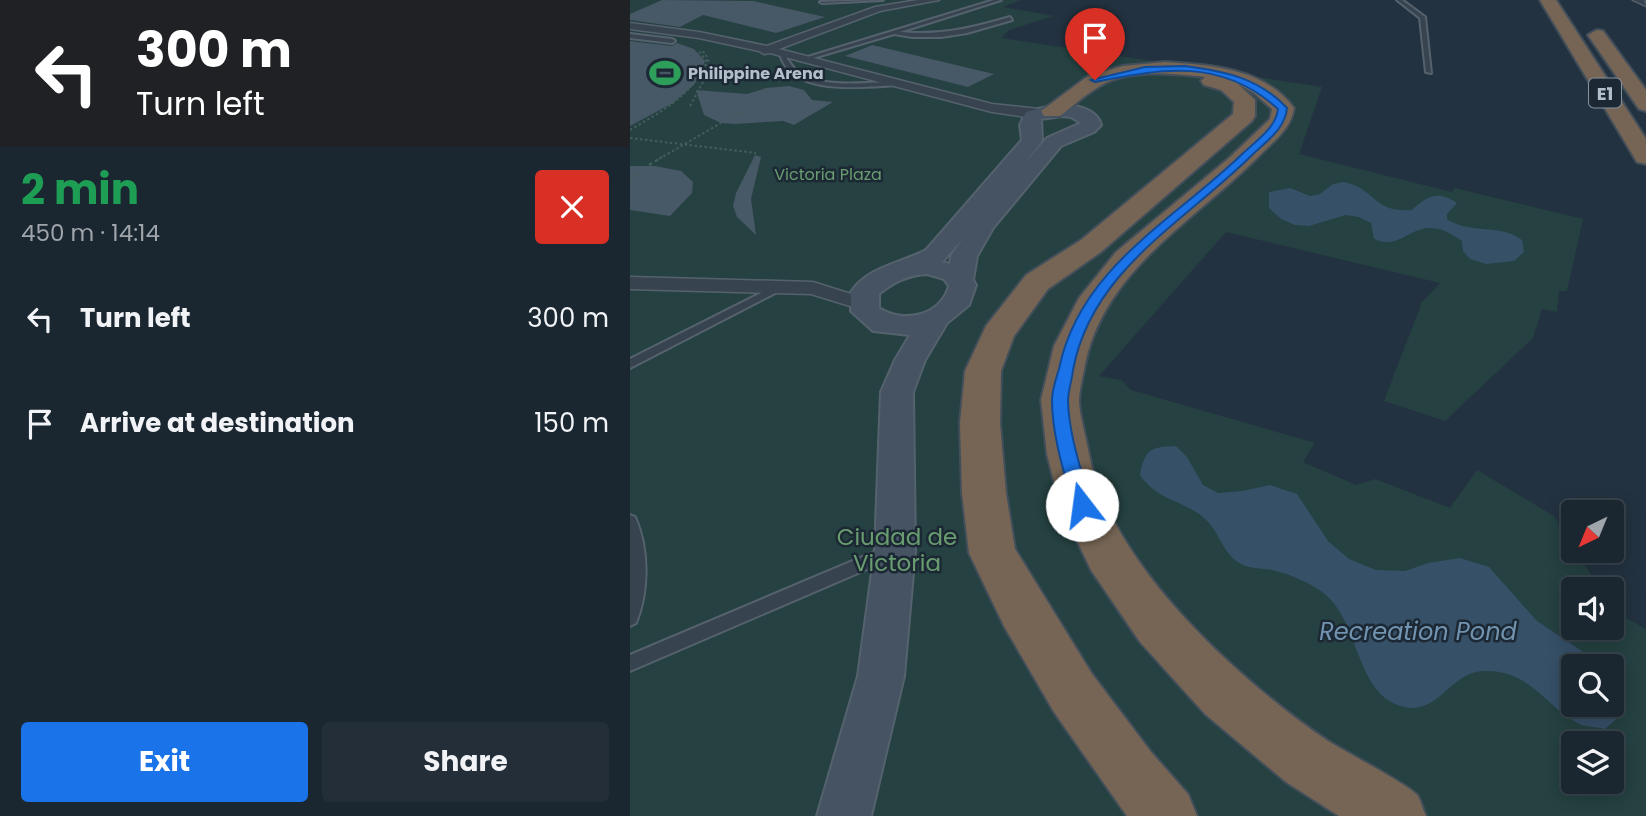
<!DOCTYPE html>
<meta charset="utf-8">
<style>
body{margin:0;font-family:Poppins,sans-serif;background:#232e38;color:#f1f3f6;height:100vh;display:flex;flex-direction:column;font-size:26px;white-space:nowrap}
*{box-sizing:border-box;margin:0}
p{font-size:23px;color:#9fa5ab}
.icon{flex:none;width:38px;height:38px;fill:none;stroke:currentColor;stroke-width:2;stroke-linecap:round;stroke-linejoin:round}
.map{position:relative;flex:1;overflow:hidden}
.side{display:flex;flex-direction:column;background:#1a2630;width:630px}
.side>*{flex:none}
.top-card{background:#202124;color:#fff;overflow:hidden}
.needle{width:46px;rotate:223deg}
.fabs{position:absolute;left:931px;top:500px;display:grid;gap:14px}
.fabs a{display:grid;place-items:center;width:63px;height:63px;border-radius:7px;background:#1a2630;box-shadow:0 4px 18px #0003,0 0 0 2px #38434c;font-size:35px}
.pin{position:absolute;display:grid;place-items:center;width:60px;height:60px;color:#fff;margin:-72px -30px;border-radius:50% 50% 50% 0;rotate:-45deg;box-shadow:0 0 7px #0007}
.pin .icon{rotate:45deg}
.me{position:absolute;width:77px;margin:-38px;rotate:345deg;stroke-linejoin:round;filter:drop-shadow(0 0 5px #0008)}
.turn{display:flex;align-items:center;gap:24px;height:147px;padding:0 21px;font-size:32px}
.turn .icon{width:91px;height:91px;stroke-width:2.5}
.turn b{display:block;font-size:49px;line-height:60px}
.round{display:grid;place-items:center;flex:none;width:74px;height:74px;border-radius:7px;background:#232e38}
.overview{display:flex;align-items:center;justify-content:space-between;height:119px;padding:0 21px}
h1{font-size:42px;font-weight:700;line-height:52px;color:#1e9e55}
.action{display:flex;gap:14px;margin-top:auto;padding:14px 21px}
.action a{flex:1;height:80px;border-radius:7px;background:#1a73e8;color:#fff;font-size:28px;font-weight:700;line-height:80px;text-align:center}
.action a+a{background:#232e38;color:#f1f3f6}
ul{padding:0;list-style:none}
li{display:flex;align-items:center;gap:21px;height:105px;padding:0 21px}
li div{flex:1}
li b{display:block;font-size:26px}
li em{font-style:normal}
main{display:flex;flex:1;min-height:0}
.map>svg:first-child{display:block}
.green{fill:#254141;fill-rule:evenodd}
.water{fill:#365068}
.building{fill:#475866}
.lines{fill:none;stroke-linecap:round;stroke-linejoin:round}
.lane-casing{stroke:#55626e;stroke-width:4}
.street-casing{stroke:#55626e;stroke-width:3}
.secondary-casing{stroke:#55626e;stroke-width:4}
.highway-casing{stroke:#424f5b;stroke-width:4}
.path-far1{stroke:#435d5d;stroke-width:2;stroke-dasharray:2.5 2.5;stroke-linecap:butt}
.path{stroke:#435d5d;stroke-width:2.5;stroke-dasharray:3.5 3.5;stroke-linecap:butt}
.lane{fill:#374450;fill-rule:evenodd}
.street{fill:#374450;fill-rule:evenodd}
.secondary{fill:#455363;fill-rule:evenodd}
.highway{fill:#766554;fill-rule:evenodd}
.route{fill:#1a73e8;stroke:#114b97;stroke-width:2}
.labels{text-anchor:middle;dominant-baseline:central;stroke-width:5;stroke-linejoin:round;paint-order:stroke}
.far-poi-label{font-size:16px;font-weight:bold;fill:#b4bfcb;stroke:#1c2935;text-anchor:start}
.far-park-label{font-size:16px;fill:#699d70;stroke:#1c2935}
.shield{fill:#1c2935;stroke:#86929e;stroke-width:2}
.shield-label{font-size:18px;font-weight:bold;fill:#b4bfcb}
.near-park-label{font-size:23px;fill:#699d70;stroke:#1c2935}
.near-water-label{font-size:24px;font-style:italic;fill:#7293af;stroke:#1c2935}
</style>
<main>
<section class="side">
<div class="top-card">
<div class="turn"><svg class="icon" aria-label="left" viewBox="0 0 24 24"><path d="M17 20v-9H6M10 6l-5 5 5 5"/></svg><div><b>300 m</b>Turn left</div></div>
</div>
<div class="overview"><div><h1>2 min</h1><p>450 m · 14:14</p></div><a class="round" style="background:#d93025;color:#fff"><svg class="icon" aria-label="close" viewBox="0 0 24 24"><path d="M6 6l12 12M18 6L6 18"/></svg></a></div>
<ul>
<li><svg class="icon" aria-label="left" viewBox="0 0 24 24"><path d="M17 20v-9H6M10 6l-5 5 5 5"/></svg><div><b>Turn left</b></div><em>300 m</em></li>
<li><svg class="icon" aria-label="arrive" viewBox="0 0 24 24"><path d="M6 21V4h12l-3 4 3 4H6"/></svg><div><b>Arrive at destination</b></div><em>150 m</em></li>
</ul>
<div class="action"><a>Exit</a><a>Share</a></div>
</section>
<div class="map">
<svg width="1016" height="816" viewBox="0 0 1016 816">
<rect width="100%" height="100%" fill="#233240"/>
<path class="green" d="M 0,0 L 391,0 L 373,7 L 424,16 L 379,30 L 372,38 L 692,87 L 669,154 L 822,192 L 825,188 L 953,219 L 937,291 L 929,291 L 927,312 L 912,309 L 903,338 L 815,421 L 754,401 L 792,302 L 810,283 L 596,232 L 469,376 L 491,380 L 501,390 L 685,443 L 673,462 L 726,485 L 745,479 L 820,508 L 847,470 L 924,516 L 943,546 L 943,551 L 946,551 L 971,590 L 943,590 L 943,628 L 982,628 L 982,607 L 985,612 L 1016,629 L 1016,816 L 0,816 ZM 943,667 L 982,667 L 982,705 L 943,705 ZM 943,744 L 982,744 L 982,782 L 943,782 Z"/>
<g class="water">
<path d="M 714,182 C 747,189 742,213 782,210 C 797,196 808,190 827,203 L 817,214 L 817,219 C 841,235 869,223 892,240 L 894,252 L 884,261 L 856,264 L 840,259 L 833,251 L 832,241 C 785,206 777,254 744,239 L 741,223 L 729,217 L 716,215 L 679,226 L 665,225 L 651,219 L 639,208 L 639,192 L 660,188 L 680,196 L 690,194 L 703,184 Z"/>
<path d="M 546,446 L 557,457 L 573,485 L 588,493 L 612,491 L 640,485 L 667,494 L 698,541 L 719,559 L 746,570 L 775,571 L 798,563 L 830,558 L 859,567 L 907,621 L 976,667 L 943,667 L 943,705 L 982,705 L 982,674 L 992,688 L 992,714 L 975,729 C 967,727 956,727 949,724 C 913,705 901,670 854,671 C 817,672 808,722 765,704 C 724,685 729,618 691,591 C 676,581 659,574 642,570 C 634,568 624,569 616,566 C 595,559 592,538 579,523 C 559,500 530,504 510,475 C 515,449 520,447 546,446 Z"/>
</g>
<g class="building">
<polygon points="32,0 123,1 195,17 146,33 73,15 50,27 0,20 0,14"/>
<polygon points="0,41 42,46 47,43 64,49 75,61 64,85 43,103 0,126"/>
<polygon points="242,45 364,74 338,87 215,56"/>
<polygon points="159,86 174,90 182,100 203,102 164,125 153,121 104,124 91,123 74,115 66,90 117,94 136,88"/>
<polygon points="125,155 131,157 121,199 126,235 107,217 103,206 106,193"/>
<polygon points="0,166 25,166 51,171 63,182 62,193 40,216 0,210"/>
</g>
<g class="lines">
<defs>
<g id="lane">
<polygon points="253,0 192,3 190,2"/>
<path d="M 364,0 L 371,0 L 270,32 C 309,36 343,28 380,17 L 382,20 L 337,33 L 311,37 L 282,37 L 264,34 L 173,61 L 168,60 Z"/>
<polygon points="767,0 772,0 795,17 801,73 796,72 790,18"/>
<polygon points="0,34 42,39 45,41 42,43 0,38"/>
<path d="M 150,54 L 154,54 C 158,60 162,67 167,71 C 190,90 243,82 271,81 L 274,83 L 271,85 C 236,86 162,98 150,54 Z"/>
<polygon points="149,284 153,285 153,289 0,368 0,359"/>
<path d="M 0,515 L 5,517 C 19,549 19,591 6,623 L 0,626 Z"/>
<polygon points="258,546 263,548 265,553 263,558 0,671 0,655"/>
</g>
<g id="street">
<polygon points="288,0 309,0 250,11 149,49 362,104 418,110 418,116 396,117 362,112 140,53 134,54 129,51 69,38 0,29 0,23 69,32 137,46 245,7"/>
<polygon points="1003,0 1014,0 1016,6"/>
<polygon points="0,277 183,282 240,300 243,304 233,310 181,294 0,289"/>
</g>
<path id="secondary" d="M 425,105 C 440,104 467,107 471,125 L 464,132 L 431,146 L 363,228 L 347,256 L 343,280 L 346,285 L 339,305 L 317,323 L 295,360 L 283,392 L 285,550 L 274,676 L 241,816 L 187,816 L 228,676 L 245,550 L 251,392 L 265,360 L 280,335 L 243,331 L 221,311 L 221,292 C 238,267 271,263 296,250 L 392,140 L 390,125 L 396,112 ZM 432,116 L 441,117 L 451,123 L 417,138 L 392,166 L 412,141 L 411,119 ZM 333,238 L 321,256 L 320,264 L 312,262 ZM 297,274 L 314,279 L 319,286 C 311,316 273,324 249,308 L 249,294 C 263,282 278,275 297,274 Z"/>
<g id="highway">
<polygon points="910,0 926,0 1016,139 1016,164 1007,162 1004,157"/>
<polygon points="967,30 973,31 1016,90 1016,111 1009,109 958,35"/>
<path d="M 535,62 C 579,65 635,68 664,108 C 661,130 642,142 627,158 C 562,223 471,272 454,370 C 452,380 449,392 449,402 C 450,417 455,433 458,449 C 477,561 607,679 698,741 C 714,751 781,786 788,796 C 791,802 793,810 796,816 L 709,816 L 656,782 L 575,714 L 510,642 L 461,570 L 430,505 L 417,454 L 411,400 L 424,346 L 449,298 L 486,252 L 599,158 L 640,119 L 642,109 L 624,93 L 608,84 L 625,100 L 625,116 L 622,121 L 471,252 L 418,289 L 384,336 L 371,371 L 370,423 L 376,493 L 385,549 L 462,674 L 521,752 L 558,794 L 567,816 L 497,816 L 424,712 L 374,626 L 339,553 L 332,493 L 330,423 L 335,371 L 356,326 L 396,275 L 451,240 L 603,114 L 604,102 L 591,90 L 574,85 L 571,81 L 575,77 C 543,74 499,68 470,86 C 456,94 443,106 430,116 L 414,116 L 411,111 L 458,76 L 493,66 Z"/>
</g>
</defs>
<use href="#lane" class="lane-casing"/>
<use href="#street" class="street-casing"/>
<use href="#secondary" class="secondary-casing"/>
<use href="#highway" class="highway-casing"/>
<g class="path-far1">
<polyline points="60,106 81,67 75,53 71,51"/>
<polyline points="102,117 117,109"/>
<path d="M 0,130 C 31,112 61,96 77,62 L 68,50"/>
<polyline points="0,138 126,153"/>
<polyline points="29,159 91,123"/>
</g>
<g class="path">
<polyline points="19,165 32,157"/>
<polyline points="0,179 8,173"/>
</g>
<use href="#lane" class="lane"/>
<use href="#street" class="street"/>
<use href="#secondary" class="secondary"/>
<use href="#highway" class="highway"/>
</g>
<path class="route" d="M 555,66 C 594,71 629,78 657,108 C 655,130 635,142 620,157 C 554,222 461,271 443,370 C 442,380 438,391 438,401 C 439,436 452,472 461,505 L 459,511 L 452,513 L 446,511 L 443,505 C 434,472 422,435 422,400 C 422,390 426,379 429,369 C 449,269 541,222 609,157 C 623,143 646,129 648,109 C 592,58 534,68 465,82 L 461,80 L 515,67 Z"/>
<defs>
<symbol id="stadium-bare" viewBox="-9 -9 18 18"><path d="M0-5a6.5 5 0 1 0 0 10a6.5 5 0 1 0 0-10ZM-3.5-1.8h7v3.6h-7Z" fill="#2e9e5b" stroke="#1c2935" stroke-width="2.5" paint-order="stroke"/></symbol>
</defs>
<g fill-rule="evenodd">
<use href="#stadium-bare" x="13" y="51" width="44" height="44"/>
</g>
<g class="labels">
<g class="far-poi-label">
<text x="58" y="73">Philippine Arena</text>
</g>
<g class="far-park-label">
<text x="198" y="174">Victoria Plaza</text>
</g>
<rect class="shield" x="959" y="78.5" width="32" height="29" rx="5"/>
<g class="shield-label">
<text x="975" y="93">E1</text>
</g>
<g class="near-park-label">
<text x="267" y="537">Ciudad de<tspan x="267" dy="26">Victoria</tspan></text>
</g>
<g class="near-water-label">
<text x="788" y="631">Recreation Pond</text>
</g>
</g>
</svg>
<div class="fabs">
<a><svg class="needle" viewBox="-14 -14 28 28"><path d="M0-13l5 13h-10z" fill="#e53935"/><path d="M0 13l5-13h-10z" fill="#9fa5ab"/></svg></a>
<a><svg class="icon" aria-label="sound" viewBox="0 0 24 24"><path d="M4 9h4l5-4v14l-5-4H4zM17 9q2 3 0 6"/></svg></a>
<a><svg class="icon" aria-label="search" viewBox="0 0 24 24"><circle cx="10" cy="10" r="6"/><path d="M15 15l6 6"/></svg></a>
<a><svg class="icon" aria-label="layers" viewBox="0 0 24 24"><path d="M12 4l9 5-9 5-9-5zM3 14l9 5 9-5"/></svg></a>
</div>
<div class="pin" style="left:465px;top:80px;background:#d93025"><svg class="icon" aria-label="arrive" viewBox="0 0 24 24"><path d="M6 21V4h12l-3 4 3 4H6"/></svg></div>
<svg class="me" style="left:452px;top:505px" viewBox="-20 -20 40 40"><circle r="19" fill="#fff"/><path d="M0-13L10 11 0 6-10 11z" fill="#1a73e8"/></svg>
</div>
</main>
